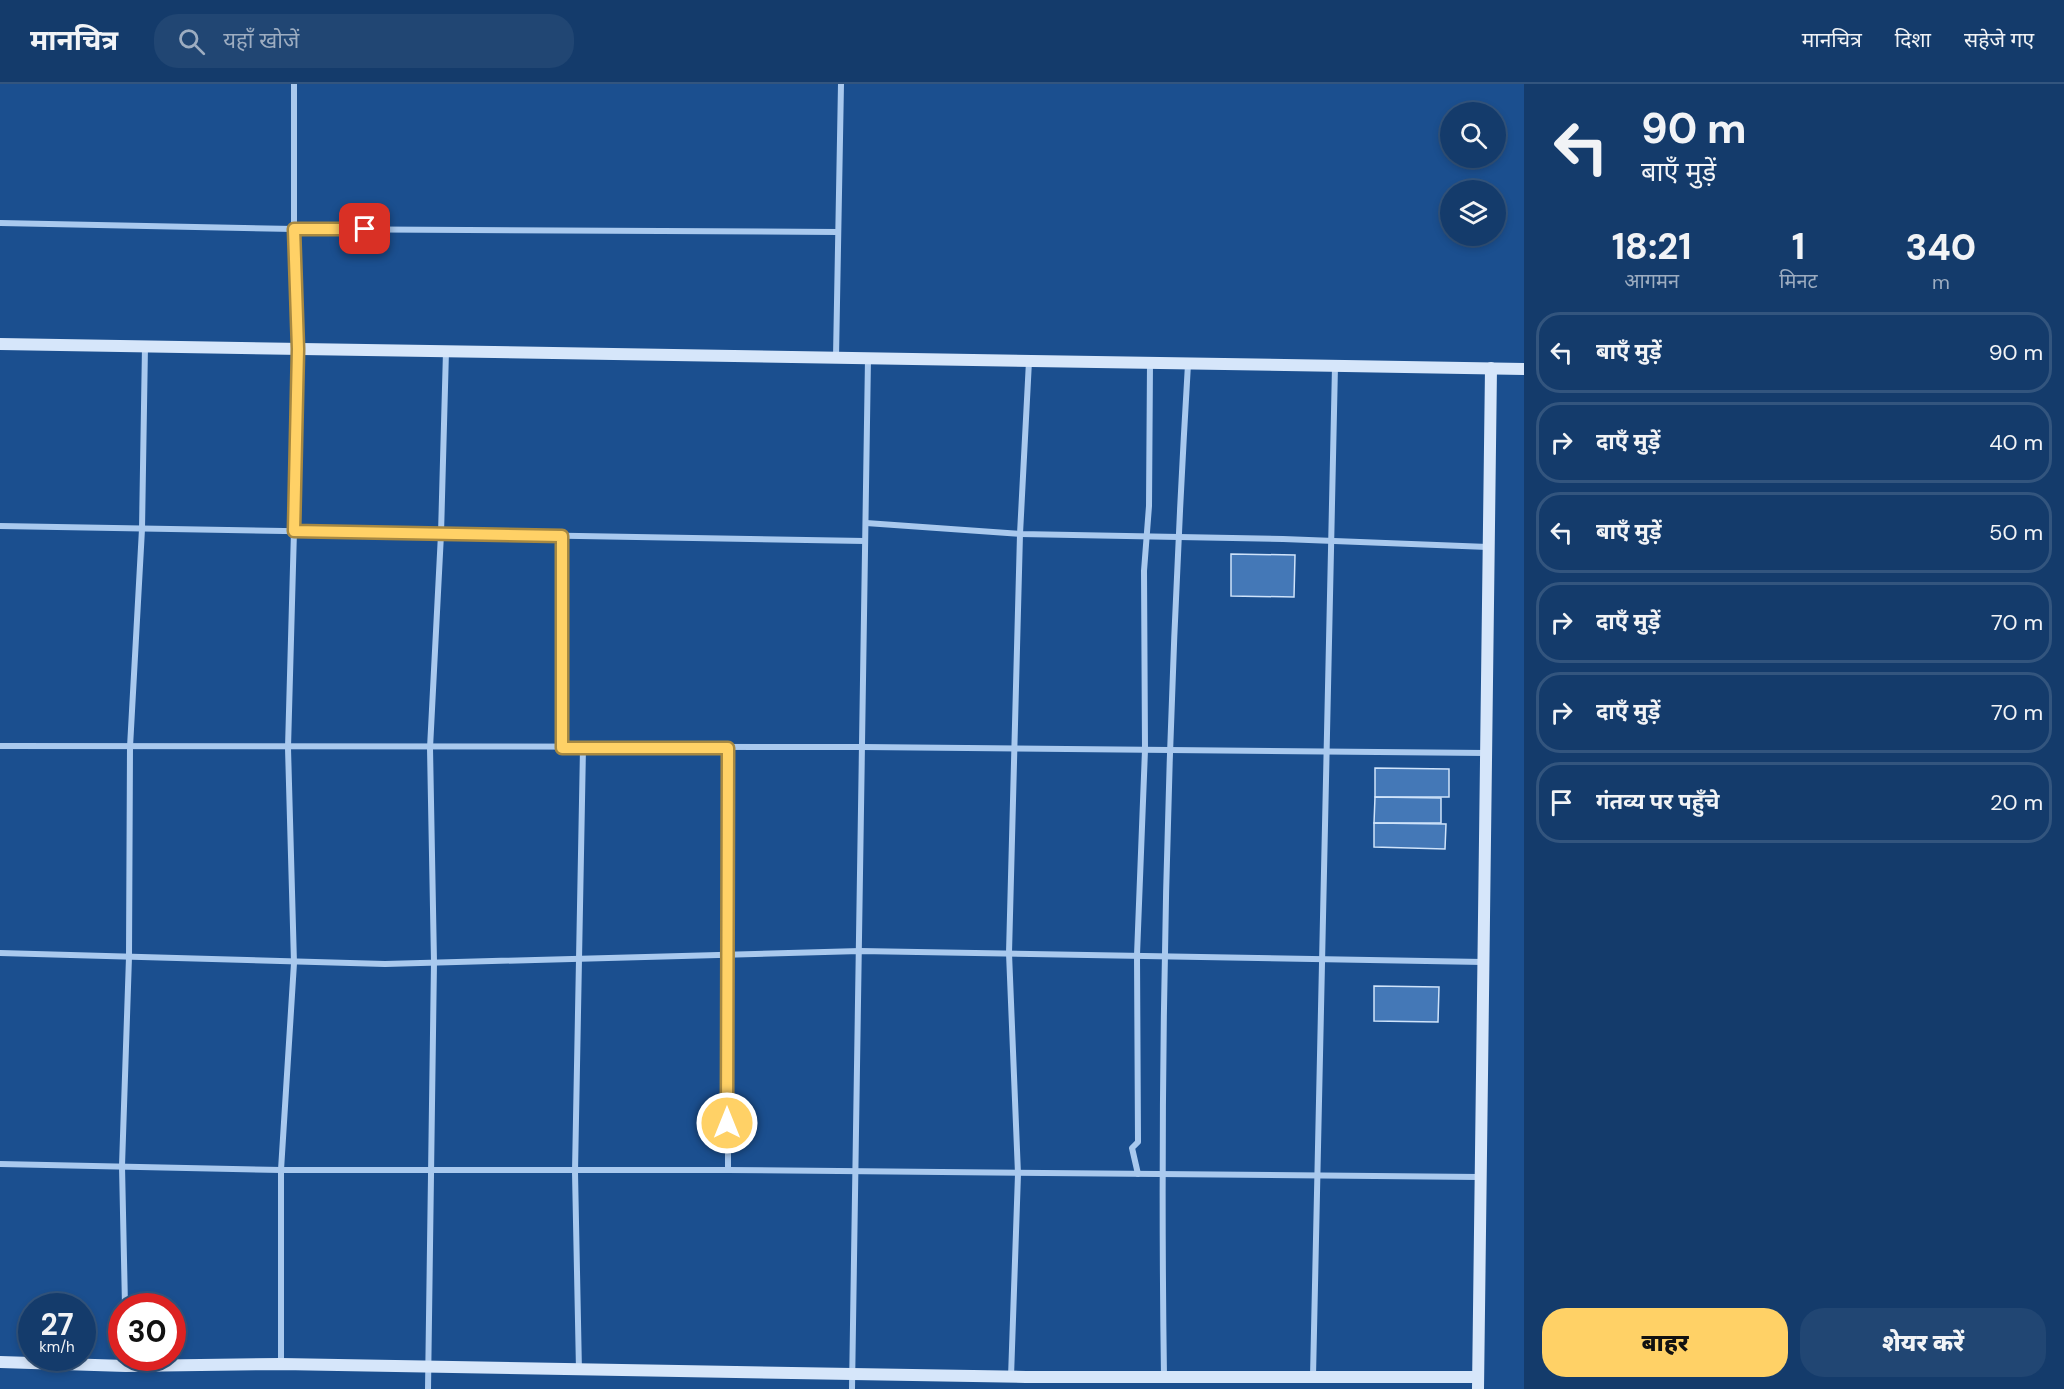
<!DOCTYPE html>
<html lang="hi">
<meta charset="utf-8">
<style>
body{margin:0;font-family:"DM Sans","Noto Sans Devanagari",sans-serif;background:#214673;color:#f1f3f6;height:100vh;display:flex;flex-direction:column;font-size:22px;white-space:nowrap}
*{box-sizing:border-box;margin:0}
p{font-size:20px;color:#9dadc1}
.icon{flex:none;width:33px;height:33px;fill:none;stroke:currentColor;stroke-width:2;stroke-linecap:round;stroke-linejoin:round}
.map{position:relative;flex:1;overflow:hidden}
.side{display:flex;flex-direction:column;background:#143b6b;width:540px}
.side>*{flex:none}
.banner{background:#143b6b;color:#f1f3f6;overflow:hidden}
.buttons{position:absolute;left:1440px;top:18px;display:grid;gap:12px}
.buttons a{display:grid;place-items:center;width:66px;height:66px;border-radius:50%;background:#143b6b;box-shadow:0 3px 9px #0003,0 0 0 2px #33557e;font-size:30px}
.speed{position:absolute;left:18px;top:1209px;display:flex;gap:12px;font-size:30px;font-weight:700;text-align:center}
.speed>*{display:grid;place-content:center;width:78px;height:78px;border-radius:50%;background:#143b6b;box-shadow:0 3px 9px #0003,0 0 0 2px #33557e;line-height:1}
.speed small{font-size:15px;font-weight:400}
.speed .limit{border:9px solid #d22;background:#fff;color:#111}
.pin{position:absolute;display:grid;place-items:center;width:51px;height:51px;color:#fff;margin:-26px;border-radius:12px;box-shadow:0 3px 9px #0006}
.me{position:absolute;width:66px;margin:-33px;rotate:0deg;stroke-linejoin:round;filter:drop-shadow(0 0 4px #0008)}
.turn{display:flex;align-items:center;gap:21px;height:126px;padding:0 18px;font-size:27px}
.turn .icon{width:78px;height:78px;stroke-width:2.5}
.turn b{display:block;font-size:42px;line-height:51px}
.eta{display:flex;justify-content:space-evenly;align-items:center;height:102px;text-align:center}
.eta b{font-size:36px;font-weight:800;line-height:42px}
.primary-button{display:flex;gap:12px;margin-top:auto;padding:12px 18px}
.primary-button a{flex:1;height:69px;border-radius:24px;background:#ffd166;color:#111;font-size:24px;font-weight:800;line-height:69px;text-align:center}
.primary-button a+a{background:#214673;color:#f1f3f6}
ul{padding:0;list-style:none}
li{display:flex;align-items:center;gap:18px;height:81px;margin:0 12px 9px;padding:0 6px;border:3px solid #33557e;border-radius:24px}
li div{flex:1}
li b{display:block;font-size:22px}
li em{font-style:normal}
header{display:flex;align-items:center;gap:36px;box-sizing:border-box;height:84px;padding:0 30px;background:#143b6b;border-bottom:2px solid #33557e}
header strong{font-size:28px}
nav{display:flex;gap:33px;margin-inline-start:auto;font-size:21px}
.search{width:420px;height:54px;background:#214673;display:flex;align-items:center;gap:15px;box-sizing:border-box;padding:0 21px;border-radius:24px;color:#9dadc1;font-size:22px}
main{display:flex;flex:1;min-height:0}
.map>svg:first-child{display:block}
.building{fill:#4478b7;stroke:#cfe3fa;stroke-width:1.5}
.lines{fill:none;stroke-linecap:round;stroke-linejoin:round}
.street{stroke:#a9c9ee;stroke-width:6}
.secondary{stroke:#d6e6fa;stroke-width:12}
.route-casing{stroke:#a68842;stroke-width:15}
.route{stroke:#ffd166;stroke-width:10}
</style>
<header>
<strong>मानचित्र</strong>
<div class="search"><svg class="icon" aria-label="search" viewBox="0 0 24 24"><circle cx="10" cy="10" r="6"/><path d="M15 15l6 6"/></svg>यहाँ खोजें</div>
<nav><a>मानचित्र</a><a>दिशा</a><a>सहेजे गए</a></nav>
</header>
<main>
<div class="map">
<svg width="1524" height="1305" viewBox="0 0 1524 1305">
<rect width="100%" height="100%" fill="#1b4f8f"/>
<g class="building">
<polygon points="1231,470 1295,471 1294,513 1231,512"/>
<polygon points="1375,684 1449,685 1449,713 1375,713"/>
<polygon points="1375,713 1441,714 1441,739 1374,739"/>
<polygon points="1374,739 1446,740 1445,765 1374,763"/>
<polygon points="1374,902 1439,903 1438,938 1374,937"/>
</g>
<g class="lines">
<g class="street">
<polyline points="0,139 294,145 838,148"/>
<polyline points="836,273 841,0"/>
<polyline points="866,439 1020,450 1283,455 1488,463"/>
<polyline points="0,442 865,457"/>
<polyline points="562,452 563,664"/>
<polyline points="0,662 863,663 1486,669"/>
<polyline points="0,869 385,880 860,867 1483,878"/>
<polyline points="0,1080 281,1086 728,1086 1480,1093"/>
<polyline points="728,1086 728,664"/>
<polyline points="1138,1090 1132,1064 1138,1058 1137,871 1145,666 1144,487 1149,422 1150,279"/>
<polyline points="125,1222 122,1082 129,873 130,663 142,445 145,262"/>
<polyline points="281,1280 281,1086 294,879 288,664 299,265 294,145 294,0"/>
<polyline points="579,1287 575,1088 583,664"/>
<polyline points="1011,1293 1018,1090 1009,869 1020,450 1029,277"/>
<path d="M 1164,1293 C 1159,955 1168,617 1188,280"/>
<polyline points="1313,1293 1335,282"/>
<polyline points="428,1305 434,878 430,664 441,450 446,267"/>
<polyline points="852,1305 868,274"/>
</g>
<g class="secondary">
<polyline points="0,260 1524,285"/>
<polyline points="0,1278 126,1282 281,1280 1026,1293 1478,1293"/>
<polyline points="1478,1305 1491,284"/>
</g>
</g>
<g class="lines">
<defs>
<polyline id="route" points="365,145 294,145 298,265 294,447 562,452 562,664 728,664 727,1039"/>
</defs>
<use href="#route" class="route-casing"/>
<use href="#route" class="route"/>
</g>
</svg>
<div class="buttons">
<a><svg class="icon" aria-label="search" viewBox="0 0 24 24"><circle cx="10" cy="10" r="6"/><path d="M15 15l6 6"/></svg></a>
<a><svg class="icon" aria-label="layers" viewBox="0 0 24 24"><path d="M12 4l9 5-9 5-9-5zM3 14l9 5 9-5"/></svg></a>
</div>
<div class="speed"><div>27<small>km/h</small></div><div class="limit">30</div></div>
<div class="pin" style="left:365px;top:145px;background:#d93025"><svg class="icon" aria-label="arrive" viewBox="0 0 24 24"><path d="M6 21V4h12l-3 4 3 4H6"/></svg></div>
<svg class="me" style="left:727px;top:1039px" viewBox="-20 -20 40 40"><circle r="17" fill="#ffd166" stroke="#fff" stroke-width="3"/><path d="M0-11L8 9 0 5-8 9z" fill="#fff"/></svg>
</div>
<section class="side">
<div class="banner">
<div class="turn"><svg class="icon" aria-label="left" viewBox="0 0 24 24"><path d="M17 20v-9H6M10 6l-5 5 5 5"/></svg><div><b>90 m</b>बाएँ मुड़ें</div></div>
</div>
<div class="eta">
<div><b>18:21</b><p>आगमन</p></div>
<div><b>1</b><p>मिनट</p></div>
<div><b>340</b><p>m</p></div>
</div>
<ul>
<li><svg class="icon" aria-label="left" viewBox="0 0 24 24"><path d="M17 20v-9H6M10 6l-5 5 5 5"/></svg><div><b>बाएँ मुड़ें</b></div><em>90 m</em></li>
<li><svg class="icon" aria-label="right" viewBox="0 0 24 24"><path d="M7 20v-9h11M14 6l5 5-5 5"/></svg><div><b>दाएँ मुड़ें</b></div><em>40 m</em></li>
<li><svg class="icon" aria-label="left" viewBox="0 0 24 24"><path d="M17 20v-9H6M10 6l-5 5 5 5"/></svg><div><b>बाएँ मुड़ें</b></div><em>50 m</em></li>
<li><svg class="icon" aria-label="right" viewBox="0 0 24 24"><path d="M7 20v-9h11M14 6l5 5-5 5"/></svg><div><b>दाएँ मुड़ें</b></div><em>70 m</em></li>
<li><svg class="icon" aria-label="right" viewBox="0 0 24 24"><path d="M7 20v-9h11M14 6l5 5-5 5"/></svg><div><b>दाएँ मुड़ें</b></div><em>70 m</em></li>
<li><svg class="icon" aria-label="arrive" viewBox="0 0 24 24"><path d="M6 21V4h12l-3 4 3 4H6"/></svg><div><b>गंतव्य पर पहुँचे</b></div><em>20 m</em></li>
</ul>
<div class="primary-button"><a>बाहर</a><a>शेयर करें</a></div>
</section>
</main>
